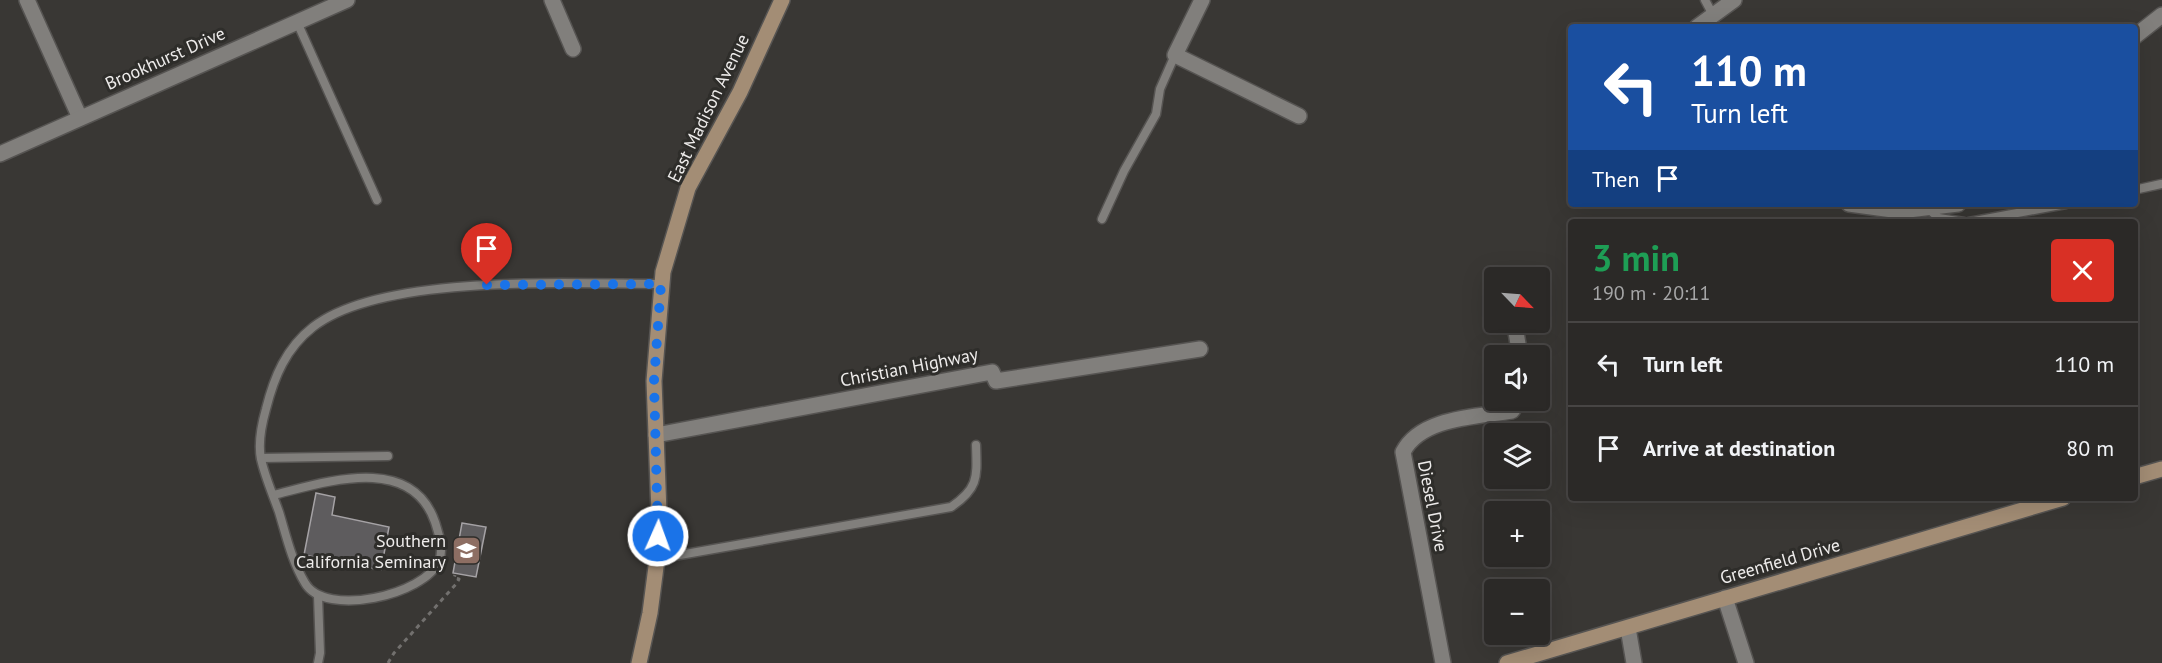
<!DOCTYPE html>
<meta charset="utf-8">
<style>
body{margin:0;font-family:"PT Sans",sans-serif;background:#373533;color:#f1f3f6;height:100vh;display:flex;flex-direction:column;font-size:22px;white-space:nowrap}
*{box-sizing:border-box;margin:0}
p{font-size:20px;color:#a6a6a7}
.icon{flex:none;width:33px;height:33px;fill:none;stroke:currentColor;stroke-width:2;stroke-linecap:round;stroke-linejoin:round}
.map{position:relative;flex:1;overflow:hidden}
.sheet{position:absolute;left:1568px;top:219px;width:570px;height:282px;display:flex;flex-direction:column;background:#2b2927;border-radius:6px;box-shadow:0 6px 24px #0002,0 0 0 2px #474544}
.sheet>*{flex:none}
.top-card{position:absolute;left:1568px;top:24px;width:570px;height:183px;border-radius:6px;box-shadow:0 6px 24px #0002,0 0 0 2px #474544;background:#1a4fa0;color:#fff;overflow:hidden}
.needle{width:39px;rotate:115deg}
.controls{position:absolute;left:1484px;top:267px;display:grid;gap:12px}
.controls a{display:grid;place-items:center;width:66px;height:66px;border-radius:6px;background:#2b2927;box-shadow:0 6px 24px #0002,0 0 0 2px #474544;font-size:30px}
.pin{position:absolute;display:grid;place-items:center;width:51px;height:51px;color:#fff;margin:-62px -26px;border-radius:50% 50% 50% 0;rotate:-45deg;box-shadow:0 0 6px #0007}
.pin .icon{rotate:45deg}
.me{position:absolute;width:66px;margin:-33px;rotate:2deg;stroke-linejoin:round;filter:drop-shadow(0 0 4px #0008)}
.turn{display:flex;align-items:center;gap:21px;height:126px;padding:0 24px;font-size:27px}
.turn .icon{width:78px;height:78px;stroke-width:2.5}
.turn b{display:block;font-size:42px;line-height:51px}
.then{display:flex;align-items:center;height:57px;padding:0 24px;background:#0003;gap:12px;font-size:22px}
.round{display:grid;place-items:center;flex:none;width:63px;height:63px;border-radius:6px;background:#373533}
.summary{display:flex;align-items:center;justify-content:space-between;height:102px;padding:0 24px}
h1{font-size:36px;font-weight:800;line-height:45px;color:#1e9e55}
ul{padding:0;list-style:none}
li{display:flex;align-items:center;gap:18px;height:84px;padding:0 24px;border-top:2px solid #474544}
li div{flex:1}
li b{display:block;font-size:22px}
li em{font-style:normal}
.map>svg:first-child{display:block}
.building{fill:#5e5c5e;stroke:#a5a2a5;stroke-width:1.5}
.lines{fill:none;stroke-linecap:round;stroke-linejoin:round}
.lane-casing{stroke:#565452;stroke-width:11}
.street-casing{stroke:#565452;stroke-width:18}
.secondary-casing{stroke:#565452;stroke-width:18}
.path{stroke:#72706e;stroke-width:3;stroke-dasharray:4.5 4.5;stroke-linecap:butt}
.lane{stroke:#817f7c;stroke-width:8}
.street{stroke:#817f7c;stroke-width:15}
.secondary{stroke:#a38d75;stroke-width:15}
.route{stroke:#1a73e8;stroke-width:10;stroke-dasharray:0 18}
.labels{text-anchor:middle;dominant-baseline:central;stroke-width:6;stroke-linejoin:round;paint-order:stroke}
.street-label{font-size:18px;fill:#eeeceb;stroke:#2e2d2a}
.poi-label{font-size:18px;fill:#eeeceb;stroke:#2e2d2a;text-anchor:end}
</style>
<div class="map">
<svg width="2162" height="663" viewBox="0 0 2162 663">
<rect width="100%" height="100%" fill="#393734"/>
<g class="building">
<polygon points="316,493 335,497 332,515 389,527 381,570 304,555"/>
<polygon points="462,523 486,527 476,577 453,573"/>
</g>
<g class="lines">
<defs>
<g id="lane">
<polyline points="1705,0 1713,15"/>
<polyline points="297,22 377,200"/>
<polyline points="2134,190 2161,184"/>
<polyline points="1927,208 1939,218 1964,222"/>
<polyline points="1102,219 1124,171 1156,114 1160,89 1175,55"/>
<polyline points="1969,222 2066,204"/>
<polyline points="261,458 388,456"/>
<path d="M 273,495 C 323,483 411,452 435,522 C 439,535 444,549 439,561 C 425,595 325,618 305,583 C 292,562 286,535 279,512 C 273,495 265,477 261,459 C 258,444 262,423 266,409 C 274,377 286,348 313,327 C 382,273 574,284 661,284"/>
<path d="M 657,559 L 951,507 C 979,488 977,477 976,445"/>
<polyline points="318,663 320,653 318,596"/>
</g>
<g id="street">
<polyline points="27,0 80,118"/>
<polyline points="552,0 573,49"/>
<polyline points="1202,0 1175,55 1299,116"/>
<polyline points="1697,27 1734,0"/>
<polyline points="2134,37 2162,15"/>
<polyline points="0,154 347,0"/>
<polyline points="1849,204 1900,211 1958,204"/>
<polyline points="1515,326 1520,356"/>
<polyline points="656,435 992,372 996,381 1200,349"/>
<polyline points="1725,598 1746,663"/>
<polyline points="1628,628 1634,663"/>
<path d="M 1443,663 L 1403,452 C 1421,417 1477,417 1512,411 L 1519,400"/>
</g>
<g id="secondary">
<polyline points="2134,477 2162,469"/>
<polyline points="639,663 650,613 657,559 659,513 654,381 663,272 688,188 740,92 782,0"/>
<polyline points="1507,663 2063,498"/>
</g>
</defs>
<use href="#lane" class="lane-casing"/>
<use href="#street" class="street-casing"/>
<use href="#secondary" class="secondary-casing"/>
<polyline class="path" points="388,663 394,653 457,583 459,579 454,578 455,575"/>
<use href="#lane" class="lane"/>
<use href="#street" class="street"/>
<use href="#secondary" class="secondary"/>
</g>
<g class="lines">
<polyline class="route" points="487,285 661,284 654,381 658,536"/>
</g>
<defs>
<symbol id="school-square" viewBox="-11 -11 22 22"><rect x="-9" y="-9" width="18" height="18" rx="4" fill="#8d6e63" stroke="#2e2d2a"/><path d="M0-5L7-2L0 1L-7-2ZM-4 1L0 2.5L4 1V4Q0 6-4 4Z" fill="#fff"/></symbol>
</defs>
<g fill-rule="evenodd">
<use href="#school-square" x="450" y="534" width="33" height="33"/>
</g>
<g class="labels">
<g class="street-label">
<text transform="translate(165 58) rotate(-24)">Brookhurst Drive</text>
<text transform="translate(708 108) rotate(-64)">East Madison Avenue</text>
<text transform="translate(909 367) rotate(-11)">Christian Highway</text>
<text transform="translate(1433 506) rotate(79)">Diesel Drive</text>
<text transform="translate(1780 561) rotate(-16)">Greenfield Drive</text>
</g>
<g class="poi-label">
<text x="446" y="540">Southern<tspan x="446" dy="21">California Seminary</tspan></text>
</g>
</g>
</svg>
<div class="controls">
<a><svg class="needle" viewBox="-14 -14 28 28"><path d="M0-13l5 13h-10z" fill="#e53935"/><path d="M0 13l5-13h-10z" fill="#a6a6a7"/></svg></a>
<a><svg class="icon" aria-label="sound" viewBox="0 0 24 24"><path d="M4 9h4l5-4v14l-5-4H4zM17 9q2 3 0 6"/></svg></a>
<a><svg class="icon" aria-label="layers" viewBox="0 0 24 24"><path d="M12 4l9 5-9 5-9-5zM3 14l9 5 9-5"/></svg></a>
<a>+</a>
<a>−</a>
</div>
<div class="pin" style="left:487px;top:285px;background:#d93025"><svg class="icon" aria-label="arrive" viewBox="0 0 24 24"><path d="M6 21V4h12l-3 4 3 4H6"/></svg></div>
<svg class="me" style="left:658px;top:536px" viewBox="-20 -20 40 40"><circle r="17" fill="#1a73e8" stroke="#fff" stroke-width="3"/><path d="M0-11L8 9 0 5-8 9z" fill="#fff"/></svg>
<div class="top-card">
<div class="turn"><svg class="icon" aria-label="left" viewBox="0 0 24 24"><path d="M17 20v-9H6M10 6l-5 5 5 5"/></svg><div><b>110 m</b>Turn left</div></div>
<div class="then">Then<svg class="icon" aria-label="arrive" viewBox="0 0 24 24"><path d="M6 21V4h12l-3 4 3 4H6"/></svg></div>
</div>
<section class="sheet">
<div class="summary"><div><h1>3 min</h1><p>190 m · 20:11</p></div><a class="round" style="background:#d93025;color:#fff"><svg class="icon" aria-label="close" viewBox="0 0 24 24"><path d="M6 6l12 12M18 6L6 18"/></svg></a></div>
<ul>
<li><svg class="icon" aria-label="left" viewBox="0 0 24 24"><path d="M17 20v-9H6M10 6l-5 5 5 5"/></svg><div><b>Turn left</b></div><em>110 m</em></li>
<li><svg class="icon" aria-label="arrive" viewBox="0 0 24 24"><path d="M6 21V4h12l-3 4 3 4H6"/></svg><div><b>Arrive at destination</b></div><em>80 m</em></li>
</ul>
</section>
</div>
